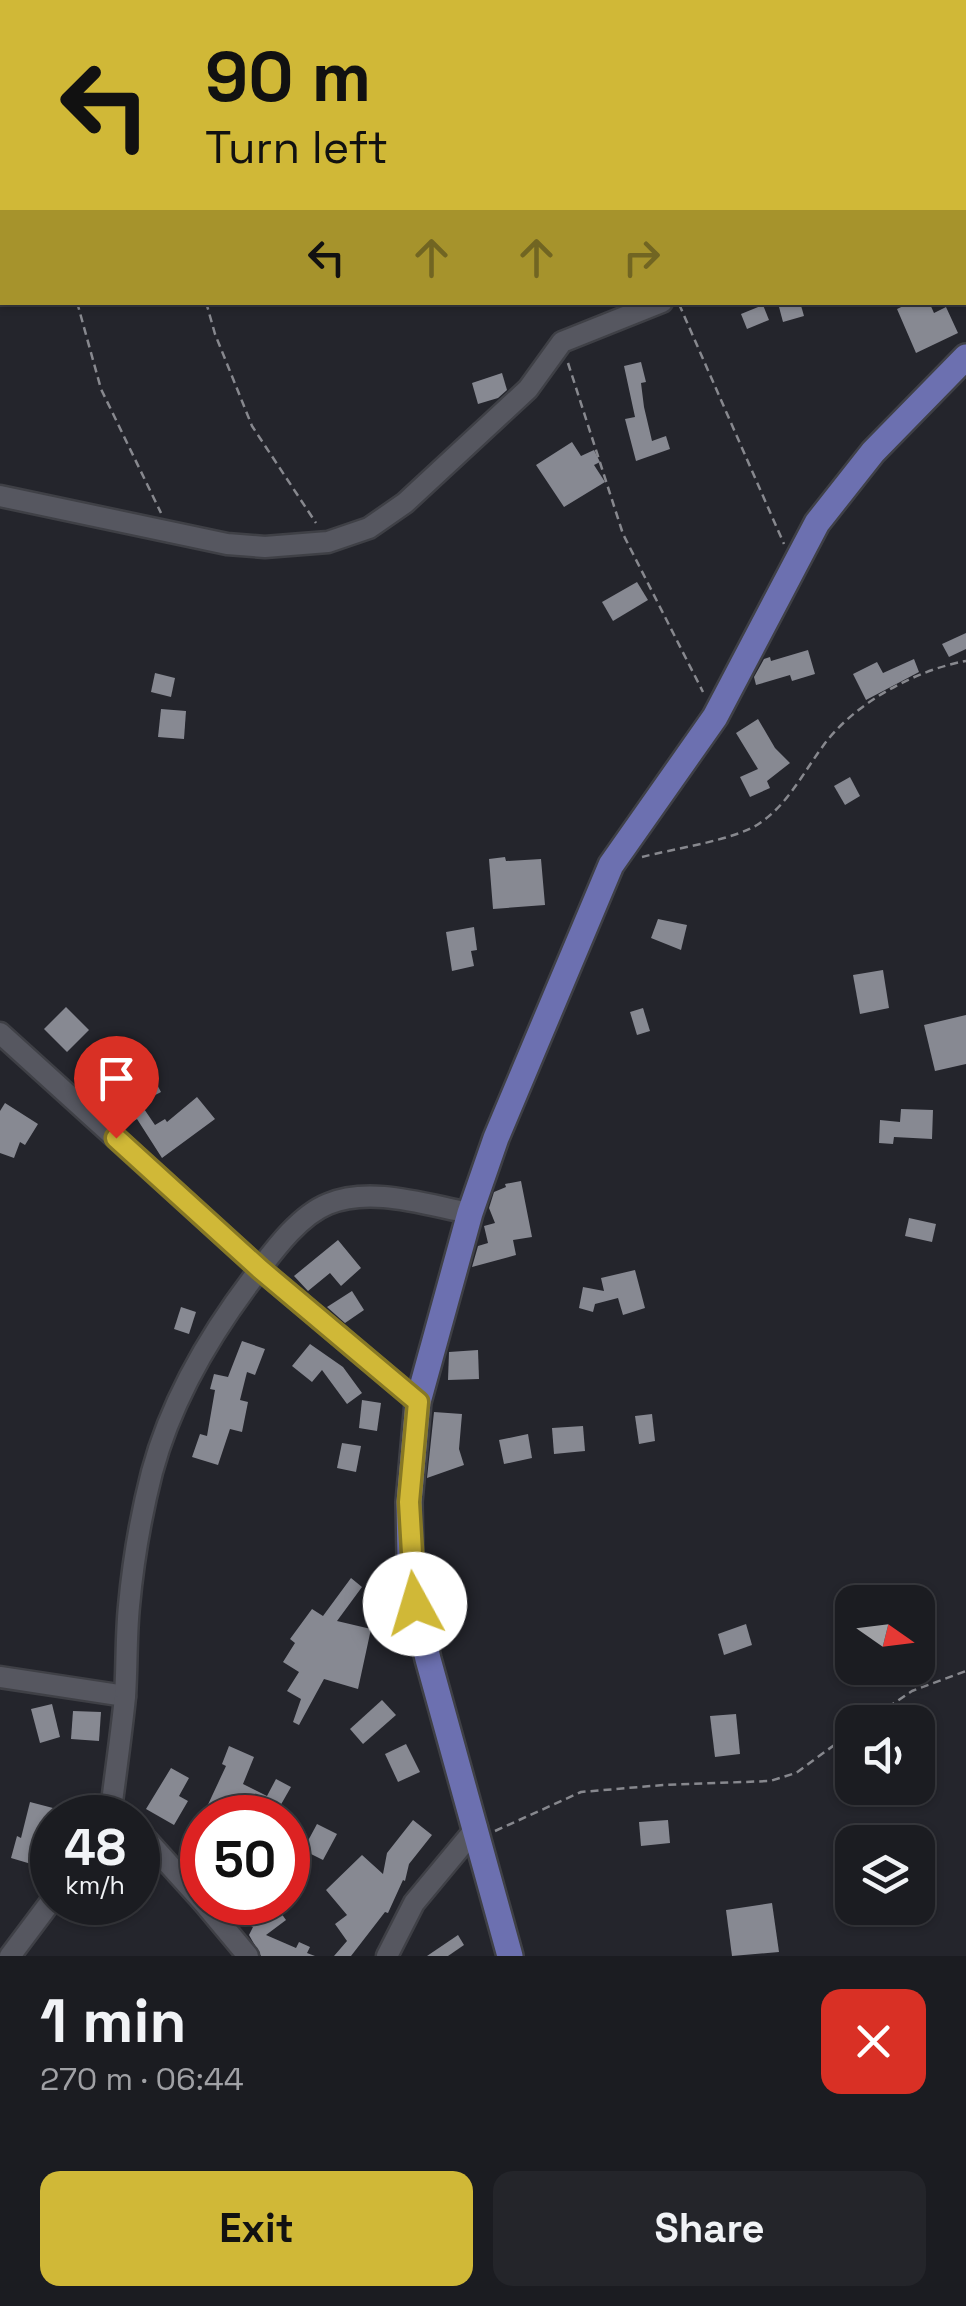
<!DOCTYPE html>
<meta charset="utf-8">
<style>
body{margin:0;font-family:"Space Grotesk",sans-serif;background:#24252a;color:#f1f3f6;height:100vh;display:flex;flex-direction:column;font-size:38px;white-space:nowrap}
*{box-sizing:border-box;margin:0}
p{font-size:32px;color:#a0a1a5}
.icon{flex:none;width:55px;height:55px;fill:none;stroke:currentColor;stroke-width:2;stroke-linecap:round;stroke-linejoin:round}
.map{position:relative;height:1956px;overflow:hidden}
.details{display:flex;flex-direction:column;background:#1b1c21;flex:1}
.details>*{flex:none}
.hud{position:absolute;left:0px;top:0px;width:968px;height:305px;box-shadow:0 2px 8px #0004,0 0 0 2px #393a3f;background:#d0b837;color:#111;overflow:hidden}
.needle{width:65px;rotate:104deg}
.buttons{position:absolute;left:835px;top:1585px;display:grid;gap:20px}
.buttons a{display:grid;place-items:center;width:100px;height:100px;border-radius:20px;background:#1b1c21;box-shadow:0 2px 8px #0004,0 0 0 2px #393a3f;font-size:50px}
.speed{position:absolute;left:30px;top:1795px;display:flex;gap:20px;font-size:50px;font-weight:700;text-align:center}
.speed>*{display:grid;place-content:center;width:130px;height:130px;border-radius:50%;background:#1b1c21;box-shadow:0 2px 8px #0004,0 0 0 2px #393a3f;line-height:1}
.speed small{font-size:25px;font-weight:400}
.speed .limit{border:15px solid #d22;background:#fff;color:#111}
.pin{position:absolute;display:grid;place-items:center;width:85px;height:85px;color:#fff;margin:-102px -42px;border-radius:50% 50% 50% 0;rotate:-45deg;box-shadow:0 0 10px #0007}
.pin .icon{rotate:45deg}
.me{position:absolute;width:110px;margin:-55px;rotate:354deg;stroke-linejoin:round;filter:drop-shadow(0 0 8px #0008)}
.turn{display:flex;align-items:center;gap:35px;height:210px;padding:0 40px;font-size:45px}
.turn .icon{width:130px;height:130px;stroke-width:2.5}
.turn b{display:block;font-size:70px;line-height:85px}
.lanes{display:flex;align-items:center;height:95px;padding:0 40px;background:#0003;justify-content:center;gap:50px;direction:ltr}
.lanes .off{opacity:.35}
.round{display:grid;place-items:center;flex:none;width:105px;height:105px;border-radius:20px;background:#24252a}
.summary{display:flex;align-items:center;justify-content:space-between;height:170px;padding:0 40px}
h1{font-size:60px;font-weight:800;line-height:75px}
.cta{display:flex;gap:20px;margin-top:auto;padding:20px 40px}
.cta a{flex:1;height:115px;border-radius:20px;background:#d0b837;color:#111;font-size:40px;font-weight:800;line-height:115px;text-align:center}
.cta a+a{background:#24252a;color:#f1f3f6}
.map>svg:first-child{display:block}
.building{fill:#878992}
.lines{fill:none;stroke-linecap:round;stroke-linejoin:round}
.minor-casing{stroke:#3f4046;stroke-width:25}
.major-casing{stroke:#3f4046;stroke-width:30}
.path{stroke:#87888e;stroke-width:2.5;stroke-dasharray:8 5;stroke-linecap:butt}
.minor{stroke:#565760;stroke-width:20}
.major{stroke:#6c70b0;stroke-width:25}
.route-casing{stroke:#877824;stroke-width:25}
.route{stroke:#d0b837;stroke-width:18}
</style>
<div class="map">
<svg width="966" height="1956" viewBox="0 0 966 1956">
<rect width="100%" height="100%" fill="#24252c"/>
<g class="building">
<polygon points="800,302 804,316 783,322 779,307"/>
<polygon points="912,302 929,302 934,313 946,307 958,333 916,353 897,309"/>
<polygon points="763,305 769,320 747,329 741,314"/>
<polygon points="641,362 646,382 641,383 644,407 652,441 666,436 670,449 636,461 625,419 635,417 624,366"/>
<polygon points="502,373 507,390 498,398 478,404 472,383"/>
<polygon points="572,442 581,456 594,450 600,462 594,465 605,482 564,507 536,465"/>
<polygon points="637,582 648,600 613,621 602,602"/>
<polygon points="966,633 966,649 949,657 942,644"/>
<polygon points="808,650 815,674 792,681 790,675 756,685 754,677 764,659 770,657 771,661"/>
<polygon points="914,659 919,672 866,700 853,674 877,662 883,673"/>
<polygon points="155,673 175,678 171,697 151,692"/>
<polygon points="161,709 186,711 184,739 158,737"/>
<polygon points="758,719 775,748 790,763 767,781 770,788 750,797 740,777 758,769 736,733"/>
<polygon points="850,777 860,796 845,805 834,786"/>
<polygon points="505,857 506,861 541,859 545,905 493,909 489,859"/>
<polygon points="658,919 687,925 681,950 651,938"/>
<polygon points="474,927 477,950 471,951 474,966 452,971 446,932"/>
<polygon points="883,970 889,1008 860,1014 853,975"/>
<polygon points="66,1007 89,1030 67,1052 44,1029"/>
<polygon points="643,1008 650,1031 637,1035 630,1012"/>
<polygon points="966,1015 966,1064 935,1071 924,1025"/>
<polygon points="154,1079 161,1092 140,1103 155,1125 165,1119 167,1122 197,1097 215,1119 162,1158 137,1119 132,1122 119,1102"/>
<polygon points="5,1103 38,1124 25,1145 20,1142 14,1158 0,1153 0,1111"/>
<polygon points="901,1109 933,1110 932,1139 894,1137 893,1144 879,1143 880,1120 900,1122"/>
<polygon points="521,1181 532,1237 513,1240 516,1255 472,1267 478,1246 488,1243 484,1226 495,1223 489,1208 494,1192 506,1187 505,1184"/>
<polygon points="909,1218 936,1224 932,1242 905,1236"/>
<polygon points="338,1240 361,1268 341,1286 330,1273 308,1291 294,1276"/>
<polygon points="635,1270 645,1308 623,1315 618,1298 595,1304 593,1312 579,1308 583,1287 604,1291 601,1278"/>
<polygon points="352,1291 364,1310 345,1323 327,1307"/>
<polygon points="181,1307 196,1312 189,1334 174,1329"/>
<polygon points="242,1341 265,1349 255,1375 247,1372 240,1400 248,1402 242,1432 230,1429 218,1465 192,1457 200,1434 207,1436 215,1390 210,1389 214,1374 228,1377"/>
<polygon points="310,1344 343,1367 362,1393 347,1404 322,1370 312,1382 292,1366"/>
<polygon points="478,1350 479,1379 448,1380 449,1352"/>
<polygon points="362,1400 381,1403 377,1431 359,1428"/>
<polygon points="434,1412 462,1414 459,1449 464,1465 427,1478"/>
<polygon points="652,1414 655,1441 639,1444 635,1416"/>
<polygon points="583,1426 585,1451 554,1454 552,1428"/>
<polygon points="528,1434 532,1458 504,1464 499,1440"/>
<polygon points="342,1443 361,1446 356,1472 337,1468"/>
<polygon points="351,1578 362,1587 337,1621 371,1629 358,1689 324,1679 299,1725 293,1722 301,1699 287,1691 299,1672 283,1662 295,1643 290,1639 312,1609 323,1616"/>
<polygon points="746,1624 752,1645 724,1655 718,1634"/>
<polygon points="382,1700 396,1715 363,1744 350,1729"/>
<polygon points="52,1704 60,1737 40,1743 31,1709"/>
<polygon points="73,1711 101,1712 99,1741 71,1739"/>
<polygon points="736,1714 740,1754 715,1757 710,1716"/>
<polygon points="406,1744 420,1772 398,1782 385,1754"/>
<polygon points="229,1746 254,1757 243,1784 267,1796 276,1779 291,1787 275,1815 247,1799 239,1818 218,1818 205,1811 226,1766 222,1764"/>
<polygon points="171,1768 189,1778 179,1796 188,1801 174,1825 146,1809"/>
<polygon points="30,1802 53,1808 38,1866 11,1858 17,1836 21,1838"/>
<polygon points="413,1820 432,1835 409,1864 405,1881 403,1880 388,1913 385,1912 351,1956 334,1956 347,1941 335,1924 347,1915 326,1890 362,1855 383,1874 387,1853"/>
<polygon points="668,1820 670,1843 641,1846 639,1822"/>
<polygon points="317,1824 337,1834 323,1860 303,1850"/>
<polygon points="221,1902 273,1902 286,1920 266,1935 296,1948 299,1942 310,1947 307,1953 315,1956 261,1956 249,1935 253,1927 236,1920"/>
<polygon points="772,1903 779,1952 732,1956 726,1910"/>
<polygon points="458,1935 464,1945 448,1956 427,1956"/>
</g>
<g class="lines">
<defs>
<g id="minor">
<polyline points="706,0 707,2"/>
<polyline points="869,0 870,2"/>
<polyline points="965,237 966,237"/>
<polyline points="965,285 966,288"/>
<polyline points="0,496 227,544 265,547 328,542 369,528 405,503 528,389 562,342 662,302"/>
<polyline points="0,1033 260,1269 418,1402"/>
<polyline points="0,1677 125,1696"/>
<path d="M 110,1818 C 115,1777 121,1737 125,1697 C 127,1667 126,1636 129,1606 C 133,1562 141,1515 152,1472 C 171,1401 209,1336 253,1278 C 272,1253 298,1216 328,1204 C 371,1186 426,1205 470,1213"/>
<polyline points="138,1830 202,1901"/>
<polyline points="203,1902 248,1956"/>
<polyline points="10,1956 52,1900"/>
<polyline points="387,1956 414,1903 477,1827"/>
</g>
<polyline id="major" points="510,1956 428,1659 415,1603 410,1557 409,1502 418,1402 470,1213 496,1138 611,865 715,717 817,523 873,452 966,357"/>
</defs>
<use href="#minor" class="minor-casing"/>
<use href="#major" class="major-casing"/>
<g class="path">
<polyline points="50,0 50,2"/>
<polyline points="166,0 167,2"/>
<polyline points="653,2 665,0"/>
<polyline points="0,107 2,108"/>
<polyline points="77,302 101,389 161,513"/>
<polyline points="206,302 215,334 252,426 316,523"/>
<polyline points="679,304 784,544"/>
<polyline points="568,363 623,534 703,692"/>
<path d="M 642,857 C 672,849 736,840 760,823 C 788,804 803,773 823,746 C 853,704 915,670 966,661"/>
<polyline points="866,1722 912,1691 966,1671"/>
<polyline points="495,1831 581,1792 663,1785 770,1781 796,1773 852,1732"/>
</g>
<use href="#minor" class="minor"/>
<use href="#major" class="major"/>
</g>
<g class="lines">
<defs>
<polyline id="route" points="116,1138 260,1269 418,1402 409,1502 415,1604"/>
</defs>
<use href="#route" class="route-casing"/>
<use href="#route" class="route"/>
</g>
</svg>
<div class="buttons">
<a><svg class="needle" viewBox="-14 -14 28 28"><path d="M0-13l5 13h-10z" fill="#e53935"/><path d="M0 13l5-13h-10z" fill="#a0a1a5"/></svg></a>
<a><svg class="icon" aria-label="sound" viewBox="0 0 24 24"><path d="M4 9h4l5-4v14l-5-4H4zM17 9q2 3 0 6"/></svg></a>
<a><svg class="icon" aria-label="layers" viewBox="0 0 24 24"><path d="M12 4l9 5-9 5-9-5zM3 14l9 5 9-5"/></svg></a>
</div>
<div class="speed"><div>48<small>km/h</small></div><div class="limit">50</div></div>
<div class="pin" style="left:116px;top:1138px;background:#d93025"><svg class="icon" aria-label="arrive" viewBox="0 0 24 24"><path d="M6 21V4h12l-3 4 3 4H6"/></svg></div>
<svg class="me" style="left:415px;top:1604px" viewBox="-20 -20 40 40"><circle r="19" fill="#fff"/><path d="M0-13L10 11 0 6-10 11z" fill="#d0b837"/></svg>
<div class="hud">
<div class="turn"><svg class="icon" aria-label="left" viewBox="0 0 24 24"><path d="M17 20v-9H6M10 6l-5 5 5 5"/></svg><div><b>90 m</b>Turn left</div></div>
<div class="lanes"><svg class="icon" aria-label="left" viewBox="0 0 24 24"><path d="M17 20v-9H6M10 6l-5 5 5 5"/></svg><svg class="icon off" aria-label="ahead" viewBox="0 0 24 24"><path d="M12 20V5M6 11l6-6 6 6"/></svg><svg class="icon off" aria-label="ahead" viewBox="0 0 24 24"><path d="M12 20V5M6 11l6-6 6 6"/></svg><svg class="icon off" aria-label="right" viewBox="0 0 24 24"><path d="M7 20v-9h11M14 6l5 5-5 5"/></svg></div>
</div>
</div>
<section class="details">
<div class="summary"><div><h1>1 min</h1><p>270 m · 06:44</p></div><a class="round" style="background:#d93025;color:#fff"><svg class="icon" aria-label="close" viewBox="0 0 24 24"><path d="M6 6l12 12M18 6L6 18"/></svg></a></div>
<div class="cta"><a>Exit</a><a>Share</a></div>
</section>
